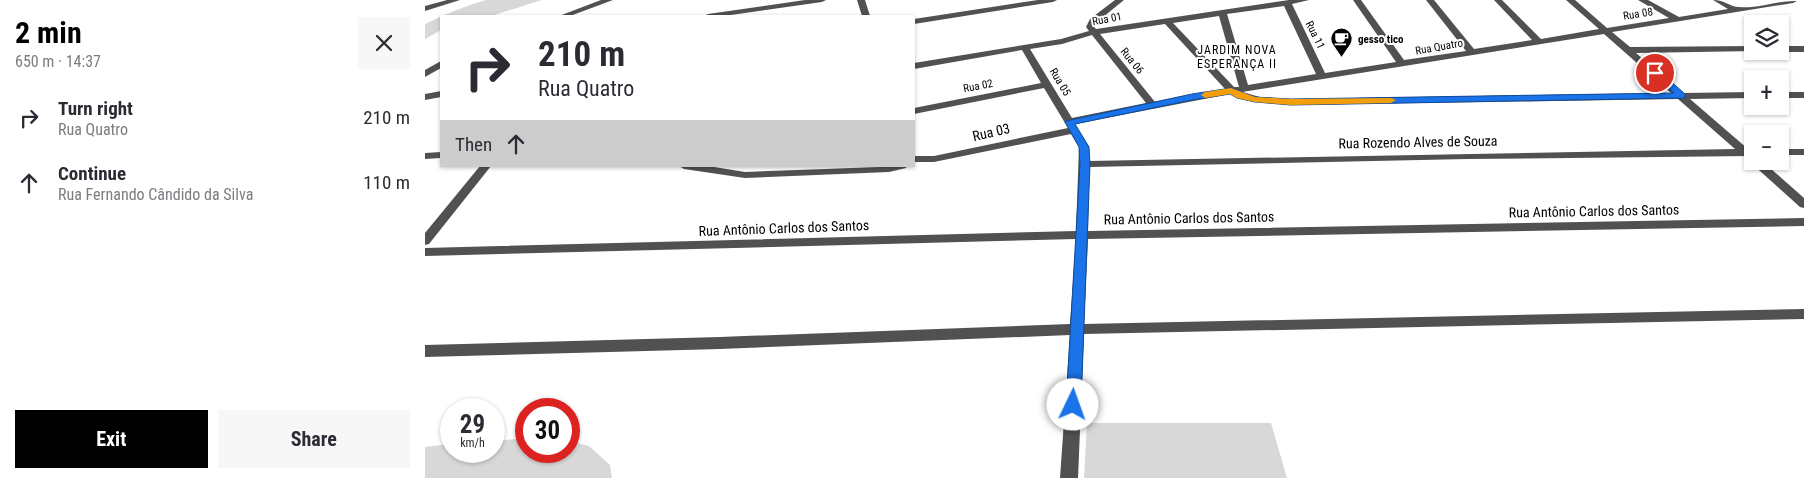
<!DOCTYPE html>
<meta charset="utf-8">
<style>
body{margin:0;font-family:"Roboto Condensed",sans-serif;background:#f7f7f7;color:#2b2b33;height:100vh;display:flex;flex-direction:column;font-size:19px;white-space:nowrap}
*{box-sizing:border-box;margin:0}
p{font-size:16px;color:#7c7c81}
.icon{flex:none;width:28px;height:28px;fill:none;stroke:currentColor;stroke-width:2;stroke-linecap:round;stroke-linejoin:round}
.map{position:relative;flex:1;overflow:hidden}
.drawer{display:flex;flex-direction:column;background:#fff;width:425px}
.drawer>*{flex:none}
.hud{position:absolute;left:15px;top:15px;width:475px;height:152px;border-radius:0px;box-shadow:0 1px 4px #0004;background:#fff;color:#2b2b33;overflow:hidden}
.buttons{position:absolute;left:1319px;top:15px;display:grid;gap:10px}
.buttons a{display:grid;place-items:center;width:45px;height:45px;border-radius:0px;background:#fff;box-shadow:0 1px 4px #0004;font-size:25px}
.speed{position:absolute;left:15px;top:398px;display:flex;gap:10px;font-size:25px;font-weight:700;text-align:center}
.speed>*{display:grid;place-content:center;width:65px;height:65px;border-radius:50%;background:#fff;box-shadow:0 1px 4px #0004;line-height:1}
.speed small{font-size:12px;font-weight:400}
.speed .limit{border:8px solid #d22;background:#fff;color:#111}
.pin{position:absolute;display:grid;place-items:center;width:42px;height:42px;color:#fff;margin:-21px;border:2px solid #fff;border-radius:50%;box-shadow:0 1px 5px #0007}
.me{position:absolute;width:55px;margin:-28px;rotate:3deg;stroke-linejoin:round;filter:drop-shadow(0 0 4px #0008)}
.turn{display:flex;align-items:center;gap:18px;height:105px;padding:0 15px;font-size:22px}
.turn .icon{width:65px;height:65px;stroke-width:2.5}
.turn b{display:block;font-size:35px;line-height:42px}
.then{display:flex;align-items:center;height:48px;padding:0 15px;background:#0003;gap:10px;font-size:19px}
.round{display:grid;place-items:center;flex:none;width:52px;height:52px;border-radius:0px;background:#f7f7f7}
.overview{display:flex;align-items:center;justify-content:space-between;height:85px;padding:0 15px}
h1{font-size:30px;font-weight:700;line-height:38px;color:#000}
.action{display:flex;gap:10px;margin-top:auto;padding:10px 15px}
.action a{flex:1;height:58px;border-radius:0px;background:#000;color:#fff;font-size:20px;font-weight:700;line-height:58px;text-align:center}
.action a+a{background:#f7f7f7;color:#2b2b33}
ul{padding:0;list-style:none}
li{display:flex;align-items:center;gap:15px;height:65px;padding:0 15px}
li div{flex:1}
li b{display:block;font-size:19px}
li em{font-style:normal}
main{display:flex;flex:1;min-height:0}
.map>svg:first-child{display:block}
.green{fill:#d8d8d8}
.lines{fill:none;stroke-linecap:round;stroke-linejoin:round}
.minor{fill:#515151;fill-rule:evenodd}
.route{fill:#1a73e8;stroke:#114b97}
.slow{fill:#f59e0b}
.labels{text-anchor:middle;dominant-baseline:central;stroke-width:4;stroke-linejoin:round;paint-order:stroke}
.far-street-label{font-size:11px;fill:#000;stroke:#fff}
.far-poi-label{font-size:11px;font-weight:bold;fill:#000;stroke:#fff;text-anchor:start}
.far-neighbourhood-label{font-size:12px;letter-spacing:1px;fill:#000;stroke:#fff}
.street-label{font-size:14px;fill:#000;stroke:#fff}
</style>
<main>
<section class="drawer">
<div class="overview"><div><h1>2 min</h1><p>650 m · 14:37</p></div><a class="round"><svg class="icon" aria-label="close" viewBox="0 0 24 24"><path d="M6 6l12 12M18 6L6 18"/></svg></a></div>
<ul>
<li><svg class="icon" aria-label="right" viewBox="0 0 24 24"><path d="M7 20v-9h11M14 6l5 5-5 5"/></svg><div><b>Turn right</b><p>Rua Quatro</p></div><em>210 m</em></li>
<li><svg class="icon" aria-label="ahead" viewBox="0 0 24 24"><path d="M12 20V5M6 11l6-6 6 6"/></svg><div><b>Continue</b><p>Rua Fernando Cândido da Silva</p></div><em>110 m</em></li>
</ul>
<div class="action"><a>Exit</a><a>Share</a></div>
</section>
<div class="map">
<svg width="1379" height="478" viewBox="0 0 1379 478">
<rect width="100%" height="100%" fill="#fff"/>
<g class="green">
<path d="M 61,0 L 117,0 L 66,16 L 16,16 L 16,30 L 0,39 L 0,24 C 20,14 40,6 61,0 Z"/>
<polygon points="662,423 846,423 862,478 659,478"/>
<polygon points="101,438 101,451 144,451 144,441 164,446 185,465 187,478 0,478 0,447 26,444 26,451 69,451 69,441"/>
</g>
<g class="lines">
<g class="minor">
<polygon points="22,0 35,0 0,11 0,6"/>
<polygon points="176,0 188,0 145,16 134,16"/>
<polygon points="380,0 401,0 397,2 299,16 279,16 283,14"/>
<polygon points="432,0 440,0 445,16 437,16"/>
<polygon points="613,0 632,0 628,2 489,24 489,19"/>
<path d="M 690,0 L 699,0 L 672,22 L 669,27 L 671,29 L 864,0 L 884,0 L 867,4 L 900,73 L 971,62 L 928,0 L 936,0 L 979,60 L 1041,51 L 1001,0 L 1009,0 L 1049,49 L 1107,40 L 1069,0 L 1077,0 L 1116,39 L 1174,29 L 1141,0 L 1150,0 L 1182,28 L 1244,18 L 1213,0 L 1223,0 L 1254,17 L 1303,9 L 1288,0 C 1300,0 1305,7 1314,7 C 1333,9 1354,0 1372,1 L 1368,3 L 1187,32 L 1205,47 L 1328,46 L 1328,51 L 1330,51 L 1211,53 L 1258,93 L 1328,92 L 1328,98 L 1265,99 L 1323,149 L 1328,149 L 1326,156 L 1042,159 L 664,167 L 663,231 L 1379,218 L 1379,226 L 663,239 L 659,324 L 1379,309 L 1379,319 L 659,334 L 653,478 L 635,478 L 645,335 L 295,349 L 0,357 L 0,345 L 295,337 L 645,324 L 651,239 L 0,256 L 0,248 L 651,231 L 654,147 L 646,134 L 509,162 L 489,162 L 489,156 L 509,156 L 643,128 L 619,88 L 489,114 L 489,108 L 616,83 L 597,50 L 489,69 L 489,63 L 636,39 L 664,31 L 661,27 L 665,19 ZM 859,6 L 891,74 L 823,85 L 802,14 ZM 794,16 L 814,87 L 809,87 L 748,23 ZM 740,24 L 800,89 L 730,102 L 675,34 ZM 1179,34 L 1246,93 L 866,99 L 835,97 L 817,92 ZM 667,35 L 721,103 L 647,118 L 605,49 L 637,44 ZM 805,94 L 828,101 L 866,105 L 1253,99 L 1310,149 L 664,161 L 664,147 L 650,124 Z"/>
<polygon points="1355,46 1379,46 1379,52 1355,52 1353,51 1355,51"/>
<polygon points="16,61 16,68 0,77 0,70"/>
<polygon points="16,91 16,97 0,100 0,94"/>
<rect x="1355" y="92" width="24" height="6"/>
<rect x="1355" y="149" width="24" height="6"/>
<polygon points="16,152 16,158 0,159 0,153"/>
<polygon points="1328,158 1328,161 1337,161 1379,198 1379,208 1375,207 1326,163 1324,161"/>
<polygon points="55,166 66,166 4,244 0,245 0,233"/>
<polygon points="254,166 283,166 320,172 482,166 481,168 464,172 320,178 259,169"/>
</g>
</g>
<polygon class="route" points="1227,71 1234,71 1260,94 1260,98 866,105 830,102 812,98 805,94 767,100 650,124 664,147 665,164 656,405 653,409 648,411 643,409 641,405 655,164 654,147 640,122 641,121 767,94 806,88 830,97 866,99 1249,93 1227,75"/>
<polygon class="slow" points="806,88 830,97 866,99 966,98 971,100 966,103 866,105 830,102 812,98 805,94 780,98 776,95 780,92"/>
<defs>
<symbol id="cafe-pin" viewBox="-11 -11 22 30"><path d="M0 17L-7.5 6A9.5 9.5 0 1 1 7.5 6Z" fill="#000" stroke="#fff"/><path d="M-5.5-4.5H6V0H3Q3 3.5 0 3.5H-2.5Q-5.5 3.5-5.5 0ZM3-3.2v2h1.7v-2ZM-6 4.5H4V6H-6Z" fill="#fff"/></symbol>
</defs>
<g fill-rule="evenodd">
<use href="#cafe-pin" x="904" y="26" width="25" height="34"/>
</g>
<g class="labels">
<g class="far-street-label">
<text transform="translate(1213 14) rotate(-9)">Rua 08</text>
<text transform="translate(682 19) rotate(-11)">Rua 01</text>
<text transform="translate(890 35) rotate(64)">Rua 11</text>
<text transform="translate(1014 47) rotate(-10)">Rua Quatro</text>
<text transform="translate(707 61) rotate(51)">Rua 06</text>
<text transform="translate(635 82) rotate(59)">Rua 05</text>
<text transform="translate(553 86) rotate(-11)">Rua 02</text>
</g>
<g class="far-poi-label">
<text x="933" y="39">gesso tico</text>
</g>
<g class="far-neighbourhood-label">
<text x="812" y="50">JARDIM NOVA<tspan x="812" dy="14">ESPERANÇA II</tspan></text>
</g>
<g class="street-label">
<text transform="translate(566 132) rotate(-13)">Rua 03</text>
<text transform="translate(993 142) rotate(-1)">Rua Rozendo Alves de Souza</text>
<text transform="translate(1169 211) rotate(-1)">Rua Antônio Carlos dos Santos</text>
<text transform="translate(764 218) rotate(-1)">Rua Antônio Carlos dos Santos</text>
<text transform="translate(359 228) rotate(-2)">Rua Antônio Carlos dos Santos</text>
</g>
</g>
</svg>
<div class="buttons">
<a><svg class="icon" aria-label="layers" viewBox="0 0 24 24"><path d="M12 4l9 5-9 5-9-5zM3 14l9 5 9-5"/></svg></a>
<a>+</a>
<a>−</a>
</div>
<div class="speed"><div>29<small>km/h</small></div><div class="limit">30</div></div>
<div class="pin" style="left:1230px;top:73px;background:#d93025"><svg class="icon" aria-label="arrive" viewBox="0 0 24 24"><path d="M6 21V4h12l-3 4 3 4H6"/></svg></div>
<svg class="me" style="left:648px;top:405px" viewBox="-20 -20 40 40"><circle r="19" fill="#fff"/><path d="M0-13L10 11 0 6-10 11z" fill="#1a73e8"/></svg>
<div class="hud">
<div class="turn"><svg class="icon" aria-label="right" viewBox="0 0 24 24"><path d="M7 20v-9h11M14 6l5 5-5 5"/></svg><div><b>210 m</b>Rua Quatro</div></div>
<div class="then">Then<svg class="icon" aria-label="ahead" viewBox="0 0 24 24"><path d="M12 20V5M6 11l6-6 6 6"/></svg></div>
</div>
</div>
</main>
